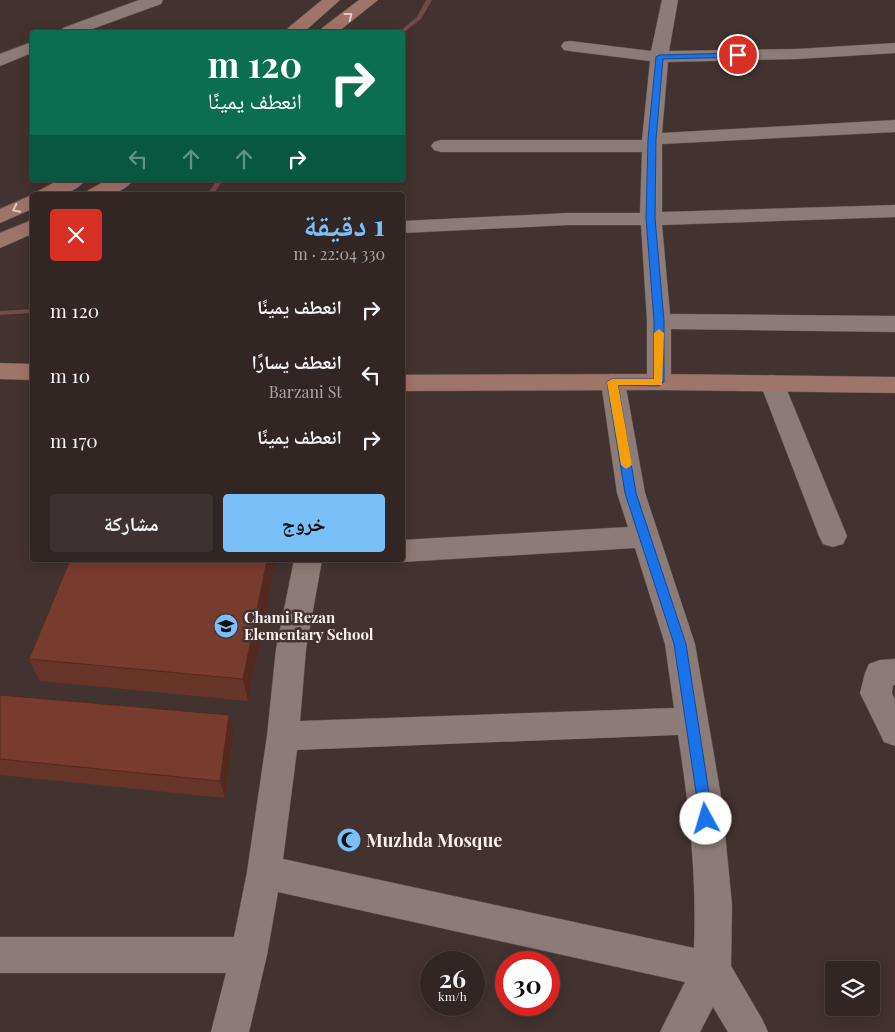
<!DOCTYPE html>
<html lang="ar">
<meta charset="utf-8">
<style>
body{margin:0;font-family:"Playfair Display","Noto Naskh Arabic",serif;background:#3d3231;color:#f1f3f6;direction:rtl;height:100vh;display:flex;flex-direction:column;font-size:19px;white-space:nowrap}
*{box-sizing:border-box;margin:0}
p{font-size:16px;color:#a8a5a6}
.icon{flex:none;width:28px;height:28px;fill:none;stroke:currentColor;stroke-width:2;stroke-linecap:round;stroke-linejoin:round}
.map{position:relative;flex:1;overflow:hidden;direction:ltr}
.details{position:absolute;left:30px;top:192px;width:375px;height:370px;display:flex;flex-direction:column;background:#322624;border-radius:5px;box-shadow:0 2px 12px #0003,0 0 0 1px #4d4341;direction:rtl}
.details>*{flex:none}
.top-card{position:absolute;left:30px;top:30px;width:375px;height:152px;border-radius:5px;box-shadow:0 2px 12px #0003,0 0 0 1px #4d4341;direction:rtl;background:#0b6e4f;color:#fff;overflow:hidden}
.fabs{position:absolute;left:825px;top:961px;display:grid;gap:10px}
.fabs a{display:grid;place-items:center;width:55px;height:55px;border-radius:5px;background:#322624;box-shadow:0 2px 12px #0003,0 0 0 1px #4d4341;font-size:25px}
.speed{position:absolute;left:420px;top:951px;display:flex;gap:10px;font-size:25px;font-weight:700;text-align:center}
.speed>*{display:grid;place-content:center;width:65px;height:65px;border-radius:50%;background:#322624;box-shadow:0 2px 12px #0003,0 0 0 1px #4d4341;line-height:1}
.speed small{font-size:12px;font-weight:400}
.speed .limit{border:8px solid #d22;background:#fff;color:#111}
.pin{position:absolute;display:grid;place-items:center;width:42px;height:42px;color:#fff;margin:-21px;border:2px solid #fff;border-radius:50%;box-shadow:0 1px 5px #0007}
.me{position:absolute;width:55px;margin:-28px;rotate:354deg;stroke-linejoin:round;filter:drop-shadow(0 0 4px #0008)}
.turn{display:flex;align-items:center;gap:18px;height:105px;padding:0 20px;font-size:22px}
.turn .icon{width:65px;height:65px;stroke-width:2.5}
.turn b{display:block;font-size:35px;line-height:42px}
.lanes{display:flex;align-items:center;height:48px;padding:0 20px;background:#0003;justify-content:center;gap:25px;direction:ltr}
.lanes .off{opacity:.35}
.round{display:grid;place-items:center;flex:none;width:52px;height:52px;border-radius:5px;background:#3d3231}
.head{display:flex;align-items:center;justify-content:space-between;height:85px;padding:0 20px}
h1{font-size:30px;font-weight:700;line-height:38px;color:#79bff8}
.button{display:flex;gap:10px;margin-top:auto;padding:10px 20px}
.button a{flex:1;height:58px;border-radius:5px;background:#79bff8;color:#111;font-size:20px;font-weight:700;line-height:58px;text-align:center}
.button a+a{background:#3d3231;color:#f1f3f6}
ul{padding:0;list-style:none}
li{display:flex;align-items:center;gap:15px;height:65px;padding:0 20px}
li div{flex:1}
li b{display:block;font-size:19px}
li em{font-style:normal}
.map>svg:first-child{display:block}
.lines{fill:none;stroke-linecap:round;stroke-linejoin:round}
.stream{fill:#734a47;fill-rule:evenodd}
.street-casing{stroke:#5f524f;stroke-width:1}
.secondary-casing{stroke:#5f524f;stroke-width:1}
.street{fill:#8c7b76;fill-rule:evenodd}
.secondary{fill:#9f7469;fill-rule:evenodd}
.wall{fill:#673428}
.shaded-wall{fill:#542a20}
.building{fill:#783c2e;stroke:#542a20}
.oneway{stroke:#dfcbc5}
.route{fill:#1a73e8;stroke:#114b97}
.slow{fill:#f59e0b}
.labels{text-anchor:middle;dominant-baseline:central;stroke-width:5;stroke-linejoin:round;paint-order:stroke}
.poi-label{font-size:15px;font-weight:bold;fill:#faf0ed;stroke:#423330;text-anchor:start}
.near-poi-label{font-size:18px;font-weight:bold;fill:#faf0ed;stroke:#423330;text-anchor:start}
</style>
<div class="map">
<svg width="895" height="1032" viewBox="0 0 895 1032">
<rect width="100%" height="100%" fill="#423330"/>
<g class="lines">
<g class="stream">
<polygon points="426,0 432,0 421,19 403,33 399,32 417,17"/>
<polygon points="217,180 223,180 213,195 207,195"/>
<polygon points="32,309 32,313 0,315 0,311"/>
</g>
<defs>
<g id="street">
<polygon points="139,0 163,0 161,4 84,32 60,32 63,28"/>
<polygon points="662,0 678,0 669,51 797,49 895,43 895,53 797,59 668,62 662,133 895,120 895,132 662,144 662,212 895,205 895,217 662,225 670,314 895,316 895,332 671,329 671,382 668,388 659,390 650,388 647,382 647,321 641,225 568,225 402,233 403,221 568,213 640,213 642,152 441,152 434,150 431,146 434,142 441,140 642,140 650,61 570,51 564,50 561,46 564,42 570,41 651,51"/>
<polygon points="32,42 32,53 0,66 0,54"/>
<path d="M 613,374 L 622,376 L 625,382 L 645,493 L 695,644 L 722,802 L 732,905 L 731,966 L 762,1019 L 768,1032 L 728,1032 L 713,1007 L 700,1032 L 660,1032 L 685,982 L 278,892 L 267,955 L 249,1032 L 211,1032 L 226,973 L 0,973 L 0,937 L 234,937 L 247,872 L 267,736 L 276,649 L 294,560 L 322,560 L 306,649 L 300,721 L 674,708 L 665,644 L 635,548 L 402,562 L 396,560 L 402,560 L 402,540 L 628,527 L 617,493 L 601,382 L 604,376 ZM 678,735 C 689,806 697,876 694,948 L 283,859 L 297,750 Z"/>
<polygon points="772,375 781,377 784,383 847,536 843,544 833,547 823,544 819,536 760,383 763,377"/>
<polygon points="895,659 895,685 893,685 892,693 895,700 895,746 884,742 860,693 865,673 869,664 880,660"/>
</g>
<g id="secondary">
<polygon points="322,0 340,0 304,32 286,32 288,28"/>
<polygon points="359,0 378,0 338,32 320,32 322,28"/>
<path d="M 59,180 L 85,180 C 74,196 52,195 35,195 L 38,191 Z"/>
<path d="M 107,180 L 133,180 C 122,196 101,195 84,195 L 87,191 Z"/>
<polygon points="32,195 32,209 0,223 0,209"/>
<polygon points="32,220 32,234 0,248 0,233"/>
<polygon points="0,363 32,364 32,380 0,379"/>
<polygon points="659,374 895,377 895,393 659,390 402,391 402,375"/>
</g>
</defs>
<use href="#street" class="street-casing"/>
<use href="#secondary" class="secondary-casing"/>
<use href="#street" class="street"/>
<use href="#secondary" class="secondary"/>
</g>
<g class="wall">
<polygon points="276,560 248,701 40,681 29,659"/>
<polygon points="0,695 234,732 225,798 0,775"/>
</g>
<g class="shaded-wall">
<polygon points="267,560 276,560 248,701 243,679"/>
<polygon points="229,715 234,732 225,798 220,781"/>
</g>
<g class="building">
<polygon points="70,560 267,560 243,679 29,659"/>
<polygon points="0,695 229,715 220,781 0,759"/>
</g>
<defs><path id="oneway-chevron" d="M-2-3.5L2.5 0L-2 3.5" fill="none" stroke-width="1.6" stroke-linecap="round" stroke-linejoin="round" transform="scale(1.25)"/></defs>
<g class="oneway">
<use href="#oneway-chevron" transform="translate(349 16) rotate(-38)"/>
<use href="#oneway-chevron" transform="translate(16 209) rotate(154)"/>
</g>
<polygon class="route" points="738,53 740,54 740,57 663,59 656,139 655,218 664,321 664,382 659,386 618,385 636,493 686,644 713,819 711,824 706,825 702,824 700,819 674,644 625,493 607,382 612,379 654,379 654,321 646,218 648,139 656,57 659,55"/>
<polygon class="slow" points="659,329 664,333 662,385 618,385 632,465 626,469 621,465 607,382 612,379 654,379 654,333"/>
<defs>
<symbol id="school-disc" viewBox="-11 -11 22 22"><circle r="9.5" fill="#79bff8" stroke="#423330"/><path d="M0-5L7-2L0 1L-7-2ZM-4 1L0 2.5L4 1V4Q0 6-4 4Z" fill="#111"/></symbol>
<symbol id="mosque-disc" viewBox="-11 -11 22 22"><circle r="9.5" fill="#79bff8" stroke="#423330"/><path d="M3.5-4.9A6 6 0 1 0 3.5 4.9A5 5 0 1 1 3.5-4.9Z" fill="#111"/></symbol>
</defs>
<g fill-rule="evenodd">
<use href="#school-disc" x="212" y="612" width="28" height="28"/>
<use href="#mosque-disc" x="335" y="826" width="28" height="28"/>
</g>
<g class="labels">
<g class="poi-label">
<text x="244" y="617">Chami Rezan<tspan x="244" dy="17">Elementary School</tspan></text>
</g>
<g class="near-poi-label">
<text x="366" y="840">Muzhda Mosque</text>
</g>
</g>
</svg>
<div class="fabs">
<a><svg class="icon" aria-label="layers" viewBox="0 0 24 24"><path d="M12 4l9 5-9 5-9-5zM3 14l9 5 9-5"/></svg></a>
</div>
<div class="speed"><div>26<small>km/h</small></div><div class="limit">30</div></div>
<div class="pin" style="left:738px;top:55px;background:#d93025"><svg class="icon" aria-label="arrive" viewBox="0 0 24 24"><path d="M6 21V4h12l-3 4 3 4H6"/></svg></div>
<svg class="me" style="left:706px;top:819px" viewBox="-20 -20 40 40"><circle r="19" fill="#fff"/><path d="M0-13L10 11 0 6-10 11z" fill="#1a73e8"/></svg>
<div class="top-card">
<div class="turn"><svg class="icon" aria-label="right" viewBox="0 0 24 24"><path d="M7 20v-9h11M14 6l5 5-5 5"/></svg><div><b>120 m</b>انعطف يمينًا</div></div>
<div class="lanes"><svg class="icon off" aria-label="left" viewBox="0 0 24 24"><path d="M17 20v-9H6M10 6l-5 5 5 5"/></svg><svg class="icon off" aria-label="ahead" viewBox="0 0 24 24"><path d="M12 20V5M6 11l6-6 6 6"/></svg><svg class="icon off" aria-label="ahead" viewBox="0 0 24 24"><path d="M12 20V5M6 11l6-6 6 6"/></svg><svg class="icon" aria-label="right" viewBox="0 0 24 24"><path d="M7 20v-9h11M14 6l5 5-5 5"/></svg></div>
</div>
<section class="details">
<div class="head"><div><h1>1 دقيقة</h1><p>330 m · 22:04</p></div><a class="round" style="background:#d93025;color:#fff"><svg class="icon" aria-label="close" viewBox="0 0 24 24"><path d="M6 6l12 12M18 6L6 18"/></svg></a></div>
<ul>
<li><svg class="icon" aria-label="right" viewBox="0 0 24 24"><path d="M7 20v-9h11M14 6l5 5-5 5"/></svg><div><b>انعطف يمينًا</b></div><em>120 m</em></li>
<li><svg class="icon" aria-label="left" viewBox="0 0 24 24"><path d="M17 20v-9H6M10 6l-5 5 5 5"/></svg><div><b>انعطف يسارًا</b><p>Barzani St</p></div><em>10 m</em></li>
<li><svg class="icon" aria-label="right" viewBox="0 0 24 24"><path d="M7 20v-9h11M14 6l5 5-5 5"/></svg><div><b>انعطف يمينًا</b></div><em>170 m</em></li>
</ul>
<div class="button"><a>خروج</a><a>مشاركة</a></div>
</section>
</div>
